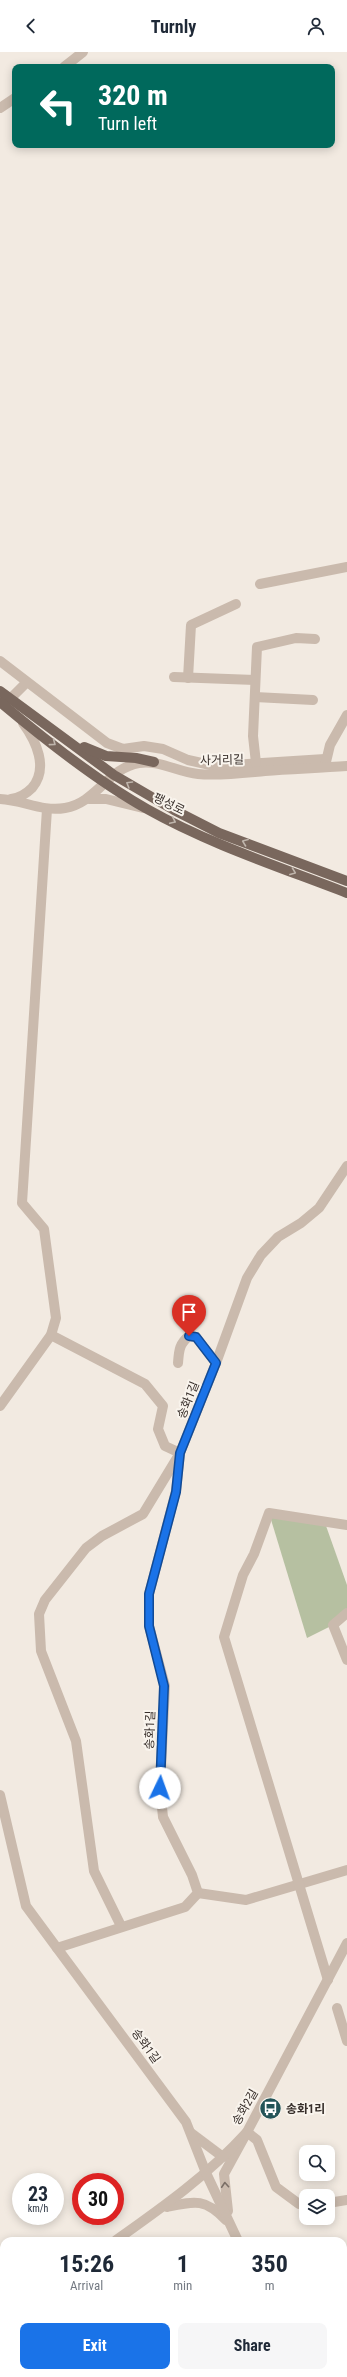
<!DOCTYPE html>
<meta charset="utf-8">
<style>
body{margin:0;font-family:"Roboto Condensed","Noto Sans KR",sans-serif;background:#f6f6f7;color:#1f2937;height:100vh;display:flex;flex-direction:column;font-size:15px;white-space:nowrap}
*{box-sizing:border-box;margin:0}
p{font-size:13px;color:#747a83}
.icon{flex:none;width:22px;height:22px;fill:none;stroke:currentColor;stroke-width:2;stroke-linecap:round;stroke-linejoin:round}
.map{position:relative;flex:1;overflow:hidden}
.drawer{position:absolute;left:0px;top:2185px;width:347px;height:140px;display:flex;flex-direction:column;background:#fff;border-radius:12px 12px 0 0;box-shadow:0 2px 10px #0003}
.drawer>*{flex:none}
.top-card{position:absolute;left:12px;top:12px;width:323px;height:84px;border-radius:8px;box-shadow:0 2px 10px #0003;background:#00695c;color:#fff;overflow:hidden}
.buttons{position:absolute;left:299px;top:2093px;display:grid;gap:8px}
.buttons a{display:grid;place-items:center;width:36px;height:36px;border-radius:8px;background:#fff;box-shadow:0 2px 10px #0003;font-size:20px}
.speed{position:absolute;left:12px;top:2121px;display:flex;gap:8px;font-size:20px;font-weight:700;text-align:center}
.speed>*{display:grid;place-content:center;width:52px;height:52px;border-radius:50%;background:#fff;box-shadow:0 2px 10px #0003;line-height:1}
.speed small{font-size:10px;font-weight:400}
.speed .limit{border:6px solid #d22;background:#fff;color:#111}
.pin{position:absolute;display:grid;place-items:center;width:34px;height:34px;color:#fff;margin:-41px -17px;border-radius:50% 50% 50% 0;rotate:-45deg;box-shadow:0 0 4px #0007}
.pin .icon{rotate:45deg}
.me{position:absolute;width:44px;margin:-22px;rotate:3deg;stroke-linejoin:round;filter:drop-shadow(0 0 3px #0008)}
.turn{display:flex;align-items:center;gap:14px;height:84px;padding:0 20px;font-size:18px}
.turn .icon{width:52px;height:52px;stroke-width:2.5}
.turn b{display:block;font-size:28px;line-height:34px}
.eta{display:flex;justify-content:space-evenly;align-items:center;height:68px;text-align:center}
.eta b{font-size:24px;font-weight:700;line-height:28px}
.cta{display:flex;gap:8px;margin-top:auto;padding:8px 20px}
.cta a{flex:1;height:46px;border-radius:8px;background:#1a73e8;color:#fff;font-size:16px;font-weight:700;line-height:46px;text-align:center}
.cta a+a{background:#f6f6f7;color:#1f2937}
header{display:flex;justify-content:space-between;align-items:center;height:52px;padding:0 20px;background:#fff;font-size:18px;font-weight:700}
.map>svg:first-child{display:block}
.green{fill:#b6c0a1}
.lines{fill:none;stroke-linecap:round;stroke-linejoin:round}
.stream{stroke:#81abad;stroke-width:2.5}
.minor{stroke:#cabaad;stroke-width:10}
.major{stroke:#79675d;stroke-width:10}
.oneway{stroke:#bfb5ac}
.oneway2{stroke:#7a6e66}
.route-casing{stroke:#114b97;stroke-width:10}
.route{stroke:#1a73e8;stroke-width:7}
.labels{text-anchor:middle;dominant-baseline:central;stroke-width:4;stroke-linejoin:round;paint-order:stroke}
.street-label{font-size:12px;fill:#382f2b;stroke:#f9f4ed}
.poi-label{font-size:12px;font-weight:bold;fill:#382f2b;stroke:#f9f4ed;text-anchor:start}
</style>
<header><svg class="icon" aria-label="back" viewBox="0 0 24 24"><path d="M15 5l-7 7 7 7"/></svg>Turnly<svg class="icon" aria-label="person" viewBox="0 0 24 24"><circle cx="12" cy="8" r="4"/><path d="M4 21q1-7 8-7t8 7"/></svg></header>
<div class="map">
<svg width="347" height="2325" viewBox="0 0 347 2325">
<rect width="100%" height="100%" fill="#f2eae1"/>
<polygon class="green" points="269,1461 325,1471 347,1533 347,1561 333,1573 307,1586"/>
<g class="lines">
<g class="stream">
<polyline points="0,2216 4,2222"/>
<polyline points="0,2243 4,2240"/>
<polyline points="64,2321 67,2325"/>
</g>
<g class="minor">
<polyline points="64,15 83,0"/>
<polyline points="0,56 15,46"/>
<polyline points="260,532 347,515"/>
<polyline points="0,609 107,691 123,697 144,694 163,697 188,708 215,714 325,707"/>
<polyline points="174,625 255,628"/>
<polyline points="188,626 191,573 236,552"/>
<polyline points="255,645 313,648"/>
<polyline points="10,647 26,631"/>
<polyline points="256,711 253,684 257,595 296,586 315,587"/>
<polyline points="325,714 330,693 347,663"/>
<path d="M 0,747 C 23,748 42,760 65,756 C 96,751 108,716 139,711 C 161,708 177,720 198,722 C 220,724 243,721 265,719 C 292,717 320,716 347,714"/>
<path d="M 11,747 C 20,746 26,742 32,736 C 49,716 36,689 23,671"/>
<polyline points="89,747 106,747 143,756"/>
<polyline points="51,1283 145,1332 163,1354 158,1377 165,1394 180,1401 143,1462 102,1484 86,1496 45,1548 39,1562 41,1599 76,1689 94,1819 121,1874"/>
<path d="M 178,1311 C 179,1299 179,1292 189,1284 L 196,1285 L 216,1311"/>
<polyline points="0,1354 51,1283 56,1266 44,1177 22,1151 47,757"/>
<polyline points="347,1561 333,1573 347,1608"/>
<polyline points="0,1743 26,1854 57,1896"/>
<polyline points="198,1841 246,1848 347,1818"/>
<polyline points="328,1928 224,1585 243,1523 254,1502 269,1461 347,1473"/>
<polyline points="337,1956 347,1989"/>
<polyline points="191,2081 223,2105"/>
<polyline points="328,2151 347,2148"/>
<path d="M 167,2155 C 195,2149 205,2146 226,2168"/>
<polyline points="228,2159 224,2122 247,2080 257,2088 276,2135 299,2152 306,2152"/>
<path d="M 115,2189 C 163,2155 207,2124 247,2080 L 347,1891"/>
<polyline points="238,2189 206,2121 186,2070 57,1896 185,1855 198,1841 192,1823 163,1765 160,1736 165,1634 149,1574 149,1542 176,1439 180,1401 216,1311 247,1226 261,1203 278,1185 301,1171 319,1156 347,1114"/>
<polyline points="0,2273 4,2269"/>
<polyline points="343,2320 347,2322"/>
</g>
<g class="major">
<polyline points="0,639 114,723 174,758 219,781 347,829"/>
<path d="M 0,650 C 44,687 97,729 147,757 C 209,792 280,815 347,841"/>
<polyline points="84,695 106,704 136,706 154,710"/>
</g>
</g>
<defs><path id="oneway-chevron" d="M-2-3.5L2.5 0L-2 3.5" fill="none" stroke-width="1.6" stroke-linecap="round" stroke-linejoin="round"/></defs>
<g class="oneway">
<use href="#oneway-chevron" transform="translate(53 691) rotate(37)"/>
<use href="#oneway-chevron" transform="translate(129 732) rotate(-149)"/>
<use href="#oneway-chevron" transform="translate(173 769) rotate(25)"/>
<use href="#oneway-chevron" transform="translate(245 790) rotate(-159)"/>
<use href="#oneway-chevron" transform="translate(293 820) rotate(21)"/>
</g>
<use class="oneway2" href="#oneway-chevron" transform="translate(225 2133) rotate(-94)"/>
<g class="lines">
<defs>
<polyline id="route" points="160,1736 164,1634 149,1574 149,1542 176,1440 180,1401 216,1311 196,1285 189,1284"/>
</defs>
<use href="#route" class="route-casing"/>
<use href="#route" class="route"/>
</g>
<defs>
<symbol id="bus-disc" viewBox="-11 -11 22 22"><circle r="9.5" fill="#235458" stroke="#f9f4ed"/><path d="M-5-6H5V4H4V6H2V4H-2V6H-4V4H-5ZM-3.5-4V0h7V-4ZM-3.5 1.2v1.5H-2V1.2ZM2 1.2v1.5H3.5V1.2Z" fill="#fff"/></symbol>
</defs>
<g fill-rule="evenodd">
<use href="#bus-disc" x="258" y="2044" width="25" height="25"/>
</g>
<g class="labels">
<g class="street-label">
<text transform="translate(222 708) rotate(-1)">사거리길</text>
<text transform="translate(169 752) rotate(26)">팽성로</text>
<text transform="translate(188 1348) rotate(-68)">송화1길</text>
<text transform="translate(150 1678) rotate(-88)">송화1길</text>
<text transform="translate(146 1994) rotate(54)">송화1길</text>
<text transform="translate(245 2055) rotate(-60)">송화2길</text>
</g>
<g class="poi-label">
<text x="286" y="2057">송화1리</text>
</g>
</g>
</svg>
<div class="buttons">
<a><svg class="icon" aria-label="search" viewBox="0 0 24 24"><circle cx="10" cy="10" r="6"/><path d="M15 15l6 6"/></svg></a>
<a><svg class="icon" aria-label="layers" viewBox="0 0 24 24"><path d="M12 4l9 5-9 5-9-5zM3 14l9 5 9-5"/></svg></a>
</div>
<div class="speed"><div>23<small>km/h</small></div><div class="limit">30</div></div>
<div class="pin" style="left:189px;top:1284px;background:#d93025"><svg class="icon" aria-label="arrive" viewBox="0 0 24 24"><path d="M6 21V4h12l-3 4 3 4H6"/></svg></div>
<svg class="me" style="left:160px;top:1736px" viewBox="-20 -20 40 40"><circle r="19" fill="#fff"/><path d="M0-13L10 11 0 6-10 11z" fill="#1a73e8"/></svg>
<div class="top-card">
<div class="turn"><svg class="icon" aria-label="left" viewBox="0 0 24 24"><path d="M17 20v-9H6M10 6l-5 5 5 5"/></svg><div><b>320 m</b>Turn left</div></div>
</div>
<section class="drawer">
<div class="eta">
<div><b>15:26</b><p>Arrival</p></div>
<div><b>1</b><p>min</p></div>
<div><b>350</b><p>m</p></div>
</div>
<div class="cta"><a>Exit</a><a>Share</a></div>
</section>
</div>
